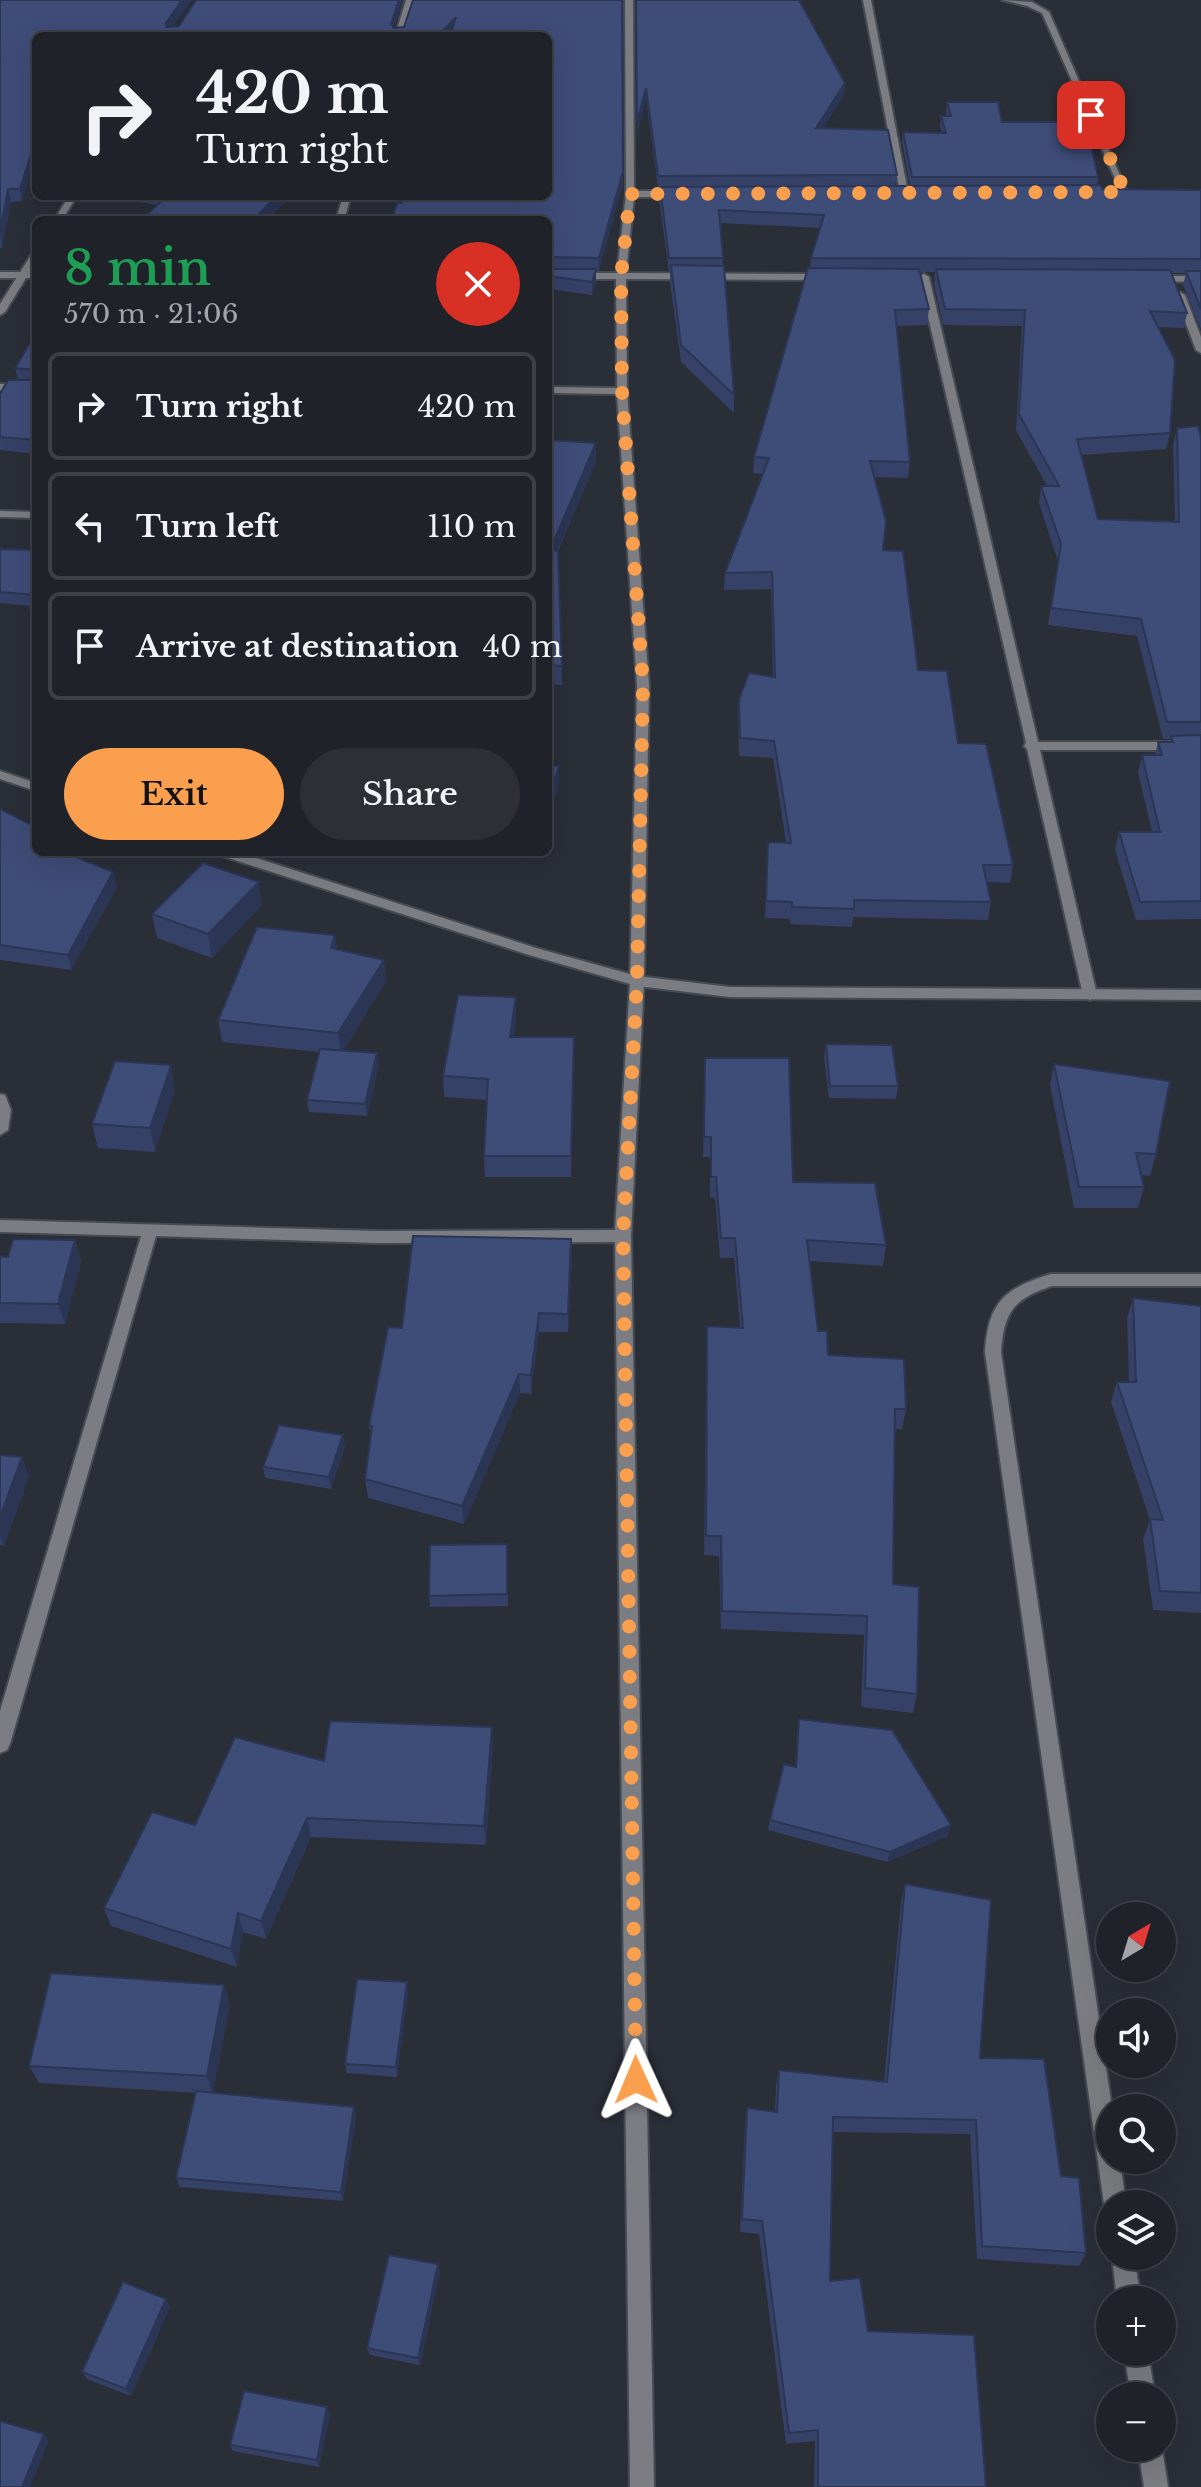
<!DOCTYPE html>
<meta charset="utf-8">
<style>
body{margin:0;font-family:"Libre Baskerville",serif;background:#2d2f35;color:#f1f3f6;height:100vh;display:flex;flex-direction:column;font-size:30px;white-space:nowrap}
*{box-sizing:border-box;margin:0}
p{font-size:26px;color:#a2a4a8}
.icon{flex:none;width:44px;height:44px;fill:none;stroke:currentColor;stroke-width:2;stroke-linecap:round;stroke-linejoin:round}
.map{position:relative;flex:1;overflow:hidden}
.side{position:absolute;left:32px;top:216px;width:520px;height:640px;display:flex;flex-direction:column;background:#202229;border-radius:12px;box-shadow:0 8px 32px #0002,0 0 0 2px #3d3f46}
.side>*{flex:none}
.hud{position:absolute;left:32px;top:32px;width:520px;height:168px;border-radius:12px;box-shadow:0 8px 32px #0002,0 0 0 2px #3d3f46;background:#202229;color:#f1f3f6;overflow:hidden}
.needle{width:52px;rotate:38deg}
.buttons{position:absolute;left:1096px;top:1902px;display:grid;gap:16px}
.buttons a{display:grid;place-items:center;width:80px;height:80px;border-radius:50%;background:#202229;box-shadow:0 8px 32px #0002,0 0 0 2px #3d3f46;font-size:40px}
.pin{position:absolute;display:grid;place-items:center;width:68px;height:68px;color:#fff;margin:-34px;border-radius:16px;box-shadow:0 4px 12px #0006}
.me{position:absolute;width:88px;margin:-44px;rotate:359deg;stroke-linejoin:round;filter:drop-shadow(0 0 6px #0008)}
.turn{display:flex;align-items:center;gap:28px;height:168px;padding:0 32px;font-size:36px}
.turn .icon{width:104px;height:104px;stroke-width:2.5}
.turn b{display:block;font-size:56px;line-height:68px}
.round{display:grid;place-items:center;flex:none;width:84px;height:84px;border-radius:42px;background:#2d2f35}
.overview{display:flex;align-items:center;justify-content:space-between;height:136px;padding:0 32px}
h1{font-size:48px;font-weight:600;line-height:60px;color:#1e9e55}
.button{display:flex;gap:16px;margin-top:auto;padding:16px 32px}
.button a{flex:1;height:92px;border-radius:48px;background:#fa9f4e;color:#111;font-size:32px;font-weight:600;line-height:92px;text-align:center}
.button a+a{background:#2d2f35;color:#f1f3f6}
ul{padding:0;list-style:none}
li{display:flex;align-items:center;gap:24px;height:108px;margin:0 16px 12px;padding:0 16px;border:4px solid #3d3f46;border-radius:12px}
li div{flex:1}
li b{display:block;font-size:30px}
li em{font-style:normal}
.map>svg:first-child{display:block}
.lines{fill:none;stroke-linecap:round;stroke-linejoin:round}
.minor-casing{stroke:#464a53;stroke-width:4}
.tertiary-casing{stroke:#464a53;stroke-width:4}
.minor{fill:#7b7d82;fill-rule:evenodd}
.tertiary{fill:#7b7d82;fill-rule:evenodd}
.wall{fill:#354167}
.shaded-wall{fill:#2b3554}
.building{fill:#3e4c78;stroke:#2b3554;stroke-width:2}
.route{stroke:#fa9f4e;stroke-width:14;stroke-dasharray:0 25.2}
</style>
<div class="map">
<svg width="1201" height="2487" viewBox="0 0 1201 2487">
<rect width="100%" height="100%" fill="#2a2e37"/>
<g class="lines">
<defs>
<g id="minor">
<polygon points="406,0 414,0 403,36 395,36"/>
<polygon points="625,0 633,0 634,191 680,191 684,194 680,197 634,197 626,273 826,274 831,277 826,280 626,279 627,391 649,685 644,981 631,1236 654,2487 630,2487 615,1242 377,1243 156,1236 10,1744 7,1750 0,1753 0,1711 141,1236 0,1232 0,1220 377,1231 615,1230 630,981 637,685 617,394 548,393 548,387 617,388 616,279 548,279 548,273 617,273 626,194"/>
<polygon points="863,0 871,0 908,192 904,195 900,192"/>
<polygon points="1002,0 1032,2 1049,12 1128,194 1121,192 1042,13 1027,6"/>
<polygon points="343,196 351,196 344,220 336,220"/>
<rect x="0" y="272" width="36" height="6"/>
<polygon points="924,274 929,277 1038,742 1201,742 1201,750 1040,750 1097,995 1090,1000 1083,995 1027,749 1024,746 1026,743 919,277"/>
<polygon points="1154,276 1201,276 1201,282 1151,281 1149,279"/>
<polygon points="1180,292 1185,295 1201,337 1201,353 1196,350 1175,295"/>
<polygon points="0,384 36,385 36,391 0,390"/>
<polygon points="0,511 36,512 36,518 0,517"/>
<polygon points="0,1094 5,1095 11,1110 8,1130 0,1135"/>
<path d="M 1051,1274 L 1201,1274 L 1201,1286 L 1052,1286 C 1013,1299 1004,1312 1001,1352 L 1112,2108 L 1110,2108 L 1110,2160 L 1120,2160 L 1126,2204 L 1110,2204 L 1110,2213 L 1104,2204 L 985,1352 C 988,1302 1005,1288 1051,1274 Z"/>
<polygon points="1112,2256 1134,2256 1141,2300 1117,2300"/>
<polygon points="1124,2352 1148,2352 1155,2396 1131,2396"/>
<polygon points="1138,2448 1162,2448 1168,2487 1144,2487"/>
</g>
<g id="tertiary">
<polygon points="69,196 77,196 62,220 54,220"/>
<polygon points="36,252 36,262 5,312 0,315 0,304 31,255"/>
<polygon points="0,771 36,783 36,791 0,779"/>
<polygon points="217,852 238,852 536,948 637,976 730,987 1201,990 1201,1000 730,997 637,986 526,954 219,855"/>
</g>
</defs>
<use href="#minor" class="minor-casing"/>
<use href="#tertiary" class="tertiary-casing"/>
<use href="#minor" class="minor"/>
<use href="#tertiary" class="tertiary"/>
</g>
<g class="wall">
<polygon points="0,0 191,0 173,26 179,26 196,0 403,0 394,28 404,27 413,0 623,183 599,271 596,271 596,282 592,295 548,289 548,220 402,203 451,35 450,36 36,36 22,201 11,202 2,248 0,248"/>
<polygon points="636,0 845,83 844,95 823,128 897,175 895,186 910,186 902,142 903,132 942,133 940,126 941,116 947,116 946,112 947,102 1002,122 1064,132 1098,177 1097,185 1102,189 1201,190 1201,329 1183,285 1186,273 1171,273 1187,313 1184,328 1158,327 1170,433 1166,449 1081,455 1098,519 1175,521 1173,445 1177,428 1201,439 1201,919 1136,920 1115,850 1119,832 1152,832 1138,773 1142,755 1155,755 1158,742 1170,742 1170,739 1163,739 1137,636 1048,625 1058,561 1039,503 1041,486 1047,486 1016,430 1022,326 943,325 934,284 935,272 920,272 929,309 927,325 896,326 910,462 908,478 875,477 883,550 918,670 958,743 1013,865 1010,883 987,882 991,902 988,920 853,917 852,927 790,924 790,919 765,918 768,842 786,842 773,758 739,756 738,717 739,699 773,677 771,589 724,590 725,573 763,474 753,473 754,457 810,268 811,258 820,228 720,223 723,266 734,395 734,413 681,362 670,282 670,271 669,271 659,200 660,188 658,188 646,99 637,134"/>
<polygon points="123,196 291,196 267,220 141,220 158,205 124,200"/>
<polygon points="36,333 36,454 0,450 0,394 18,380 15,368"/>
<polygon points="548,440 596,461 558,551 562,685 548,684"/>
<polygon points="0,549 36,550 36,627 34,627 29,608 30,606 0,603"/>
<polygon points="0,809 36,852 113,872 117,887 71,970 0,960"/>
<polygon points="515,852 538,852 537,855"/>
<polygon points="262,905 212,958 157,938 152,914"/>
<polygon points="335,935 337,949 384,960 386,981 344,1050 379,1065 367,1116 309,1112 307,1100 319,1052 222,1042 218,1020"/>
<polygon points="516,1019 514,1037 574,1058 571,1177 485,1177 484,1156 487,1100 444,1097 443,1076"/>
<polygon points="826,1044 898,1086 896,1099 829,1098 824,1057"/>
<polygon points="705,1058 793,1182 886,1245 883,1266 809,1261 818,1331 828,1355 906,1409 902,1429 894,1429 893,1584 917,1694 913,1713 861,1707 864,1635 721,1629 719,1556 704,1555 707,1326 740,1327 734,1258 720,1258 715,1198 710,1197 710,1157 703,1157"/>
<polygon points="1054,1064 1156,1154 1150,1176 1141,1175 1144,1187 1138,1208 1074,1208 1050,1085"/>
<polygon points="175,1089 155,1152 98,1148 92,1124"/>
<polygon points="75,1240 81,1261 65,1324 0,1323 0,1256 8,1257"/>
<polygon points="572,1258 568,1332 539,1332 531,1394 520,1393 464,1524 368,1498 365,1479 371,1439 369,1425 402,1328"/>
<polygon points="1133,1298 1201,1306 1201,1613 1153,1610 1143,1539 1150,1520 1111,1402 1117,1382 1129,1382 1127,1318"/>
<polygon points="343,1435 345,1447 331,1489 265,1478 263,1467"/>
<polygon points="0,1455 22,1457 29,1477 4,1546 0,1545"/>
<polygon points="507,1544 508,1606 430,1607 429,1596"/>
<polygon points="799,1719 948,1836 887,1862 768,1830 770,1820 796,1767"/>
<polygon points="493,1747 486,1845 311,1837 266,1939 243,1932 237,1967 111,1926 104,1908 195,1825 324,1761"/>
<polygon points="905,1884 980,2058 1061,2176 1086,2253 1079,2266 977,2259 970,2134 833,2132 830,2281 986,2487 814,2487 815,2441 786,2444 759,2234 740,2232 745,2123 747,2108 775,2112 776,2085 779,2070 884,2081 901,1901"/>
<polygon points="408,1992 397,2077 347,2073 345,2064"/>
<polygon points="230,2004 213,2093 356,2116 343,2201 180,2187 176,2178 196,2093 39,2083 29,2066"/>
<polygon points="440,2272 420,2365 370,2355 367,2348"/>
<polygon points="166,2299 170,2307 131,2396 87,2379 82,2372"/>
<polygon points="327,2407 330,2414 319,2467 233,2451 230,2445"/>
</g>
<g class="shaded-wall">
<polygon points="182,0 191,0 167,34 166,23"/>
<polygon points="399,0 403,0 392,35 391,24"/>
<polygon points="456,17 457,29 450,36 438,36"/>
<polygon points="845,83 844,95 815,140 816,128"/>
<polygon points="646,88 646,99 637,134 637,122"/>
<polygon points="36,138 36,157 22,201 20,189"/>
<polygon points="623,171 623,183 599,271 599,258"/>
<polygon points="8,189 11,202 2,248 0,231"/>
<polygon points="277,196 291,196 267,220 253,220"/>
<polygon points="596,269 596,282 592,295 592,282"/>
<polygon points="596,443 596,461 550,568 550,550"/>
<polygon points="559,766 559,786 548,820 548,800"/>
<polygon points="113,872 117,887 71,970 68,955"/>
<polygon points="259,882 262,905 212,958 208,934"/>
<polygon points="335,935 338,956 331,948"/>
<polygon points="384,960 386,981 341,1055 338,1033"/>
<polygon points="516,997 516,1019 511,1058 510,1037"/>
<polygon points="574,1037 574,1058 571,1177 571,1156"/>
<polygon points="377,1053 379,1065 367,1116 365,1104"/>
<polygon points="171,1065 175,1089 155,1152 150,1128"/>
<polygon points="571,1239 572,1258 568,1332 568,1314"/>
<polygon points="75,1240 81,1261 65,1324 58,1304"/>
<polygon points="539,1313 539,1332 531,1394 531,1375"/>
<polygon points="519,1374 520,1393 464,1524 462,1506"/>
<polygon points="343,1435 345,1447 331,1489 329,1477"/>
<polygon points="22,1457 29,1477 4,1546 0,1535 0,1517"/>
<polygon points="492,1727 493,1747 486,1845 484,1826"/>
<polygon points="307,1818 311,1837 266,1939 261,1921"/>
<polygon points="951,1825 948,1836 887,1862 890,1852"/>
<polygon points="238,1913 243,1932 237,1967 231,1949"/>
<polygon points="407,1982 408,1992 397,2077 396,2067"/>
<polygon points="224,1985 230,2004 213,2094 207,2076"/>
<polygon points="354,2107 356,2116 343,2201 341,2192"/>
<polygon points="438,2264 440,2272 420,2365 418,2358"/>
<polygon points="166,2299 170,2307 131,2396 126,2389"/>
<polygon points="327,2407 330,2414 319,2467 317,2460"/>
<polygon points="44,2434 49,2441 30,2487 22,2487"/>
</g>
<g class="building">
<polygon points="0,0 182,0 166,23 166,27 179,26 196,0 399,0 391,24 394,28 404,27 413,0 622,0 623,171 599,258 548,257 548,220 392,220 397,203 402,203 404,196 548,196 548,36 450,36 456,17 438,36 196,36 135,32 132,36 36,36 36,138 20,189 8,189 0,231"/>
<polygon points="636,0 799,0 845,83 816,128 888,130 897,175 658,176 646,88 637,122"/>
<polygon points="947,102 998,102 1002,122 1060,122 1064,132 1089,133 1098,177 912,177 903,132 946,133 941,116 951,116"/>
<polygon points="1101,185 1102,189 1201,190 1201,259 811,258 824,215 719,210 723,258 669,258 660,187"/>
<polygon points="167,196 277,196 253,220 141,220"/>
<polygon points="671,265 724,266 734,395 681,345"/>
<polygon points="808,268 919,269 929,309 895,310 910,462 870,461 886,521 883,550 903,551 918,670 947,671 958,743 986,744 1013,865 983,865 991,902 854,900 854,909 792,907 792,902 766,901 768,842 791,843 774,741 740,738 739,699 749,673 775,677 772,572 725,573 769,458 754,457"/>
<polygon points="548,269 596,269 592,282 548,276"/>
<polygon points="936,269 1170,270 1187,313 1150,311 1175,360 1170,433 1077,439 1098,519 1179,522 1177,428 1198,426 1201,439 1201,722 1167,722 1141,619 1051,608 1061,544 1041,486 1059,486 1019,414 1025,310 945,309"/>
<polygon points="1186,271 1201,271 1201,309"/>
<polygon points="36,333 36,440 0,437 0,394 8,380 35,380 35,370 15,368"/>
<polygon points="548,440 596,443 550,550 558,551 562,666 548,665"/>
<polygon points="0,549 36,550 36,595 0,592"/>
<polygon points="36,597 36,609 29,608"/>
<polygon points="1201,735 1201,901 1140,902 1119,832 1160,832 1142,755 1162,755 1158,742 1173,742 1171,736"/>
<polygon points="548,766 559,766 548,800"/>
<polygon points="0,809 36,827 36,852 64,852 113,872 68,955 0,945"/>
<polygon points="203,863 259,882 208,934 152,914"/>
<polygon points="257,927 335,935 331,948 384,960 338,1033 218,1020"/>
<polygon points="458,995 516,997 510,1037 574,1037 571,1156 484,1156 488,1079 443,1076"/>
<polygon points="826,1044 892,1045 898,1086 830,1086"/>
<polygon points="320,1049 377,1053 365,1104 307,1100"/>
<polygon points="705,1058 789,1058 793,1182 875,1183 886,1245 807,1240 818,1331 827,1331 828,1355 904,1359 906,1409 895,1409 893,1584 919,1587 917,1694 865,1688 867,1616 722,1611 721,1536 706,1536 707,1326 743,1328 735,1238 721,1238 716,1177 711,1177 711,1137 704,1137"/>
<polygon points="115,1061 171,1065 150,1128 92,1124"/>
<polygon points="1054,1064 1170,1081 1156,1154 1136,1153 1144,1187 1079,1187"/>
<polygon points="413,1236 571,1239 568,1314 539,1313 531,1375 519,1374 462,1506 365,1479 372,1426 369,1425 388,1327 402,1328"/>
<polygon points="13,1239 75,1240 58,1304 0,1303 0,1256 8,1257"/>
<polygon points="1133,1298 1201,1306 1201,1593 1160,1591 1150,1519 1163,1520 1117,1382 1136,1382"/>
<polygon points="279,1425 343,1435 329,1477 263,1467"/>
<polygon points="0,1455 22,1457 0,1517"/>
<polygon points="507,1544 507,1594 429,1596 430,1545"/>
<polygon points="799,1719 892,1730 951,1825 890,1852 770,1820 784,1764 796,1767"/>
<polygon points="330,1721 492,1727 484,1826 307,1818 261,1921 238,1913 231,1949 104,1908 152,1812 195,1825 235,1737 324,1761"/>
<polygon points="905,1884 991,1900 980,2058 1044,2059 1061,2176 1079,2178 1086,2253 982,2246 976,2120 833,2117 830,2281 860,2278 868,2331 974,2335 986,2487 818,2487 818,2430 789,2433 762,2221 742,2219 747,2108 777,2112 779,2070 887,2082"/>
<polygon points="51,1973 224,1985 207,2076 29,2066"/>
<polygon points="357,1979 407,1982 396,2067 345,2064"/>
<polygon points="196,2091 354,2107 341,2192 176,2178"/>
<polygon points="389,2255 438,2264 418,2358 367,2348"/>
<polygon points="123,2282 166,2299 126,2389 82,2372"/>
<polygon points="244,2391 327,2407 317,2460 230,2445"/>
<polygon points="0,2421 44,2434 22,2487 0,2487"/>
</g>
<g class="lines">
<polyline class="route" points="636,2080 623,1236 637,981 643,685 622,391 621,277 630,194 1125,192 1091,115"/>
</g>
</svg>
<div class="buttons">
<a><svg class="needle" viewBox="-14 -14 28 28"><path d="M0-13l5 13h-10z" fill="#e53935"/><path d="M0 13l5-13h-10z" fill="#a2a4a8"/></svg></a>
<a><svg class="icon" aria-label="sound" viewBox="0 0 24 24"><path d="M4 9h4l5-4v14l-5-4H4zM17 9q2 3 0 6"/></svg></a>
<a><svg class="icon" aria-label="search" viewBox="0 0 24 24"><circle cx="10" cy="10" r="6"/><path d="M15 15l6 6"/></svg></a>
<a><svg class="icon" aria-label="layers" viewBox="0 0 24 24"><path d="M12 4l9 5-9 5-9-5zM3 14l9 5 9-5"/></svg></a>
<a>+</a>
<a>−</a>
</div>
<div class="pin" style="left:1091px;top:115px;background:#d93025"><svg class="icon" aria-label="arrive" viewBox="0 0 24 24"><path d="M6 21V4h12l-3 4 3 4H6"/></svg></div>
<svg class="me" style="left:636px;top:2080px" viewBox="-20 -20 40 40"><path d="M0-17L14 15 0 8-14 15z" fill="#fa9f4e" stroke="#fff" stroke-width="4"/></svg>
<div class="hud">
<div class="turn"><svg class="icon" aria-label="right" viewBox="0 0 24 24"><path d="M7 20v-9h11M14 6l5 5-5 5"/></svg><div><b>420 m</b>Turn right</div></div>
</div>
<section class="side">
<div class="overview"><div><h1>8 min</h1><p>570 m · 21:06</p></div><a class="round" style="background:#d93025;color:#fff"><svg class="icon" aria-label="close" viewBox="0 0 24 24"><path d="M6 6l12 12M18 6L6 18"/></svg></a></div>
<ul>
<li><svg class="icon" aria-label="right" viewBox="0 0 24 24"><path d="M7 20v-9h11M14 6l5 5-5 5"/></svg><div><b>Turn right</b></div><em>420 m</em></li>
<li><svg class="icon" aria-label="left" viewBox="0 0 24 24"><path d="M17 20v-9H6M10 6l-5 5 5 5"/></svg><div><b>Turn left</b></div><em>110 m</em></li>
<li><svg class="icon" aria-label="arrive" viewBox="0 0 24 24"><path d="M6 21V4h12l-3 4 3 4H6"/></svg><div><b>Arrive at destination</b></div><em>40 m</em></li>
</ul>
<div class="button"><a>Exit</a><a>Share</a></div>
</section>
</div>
